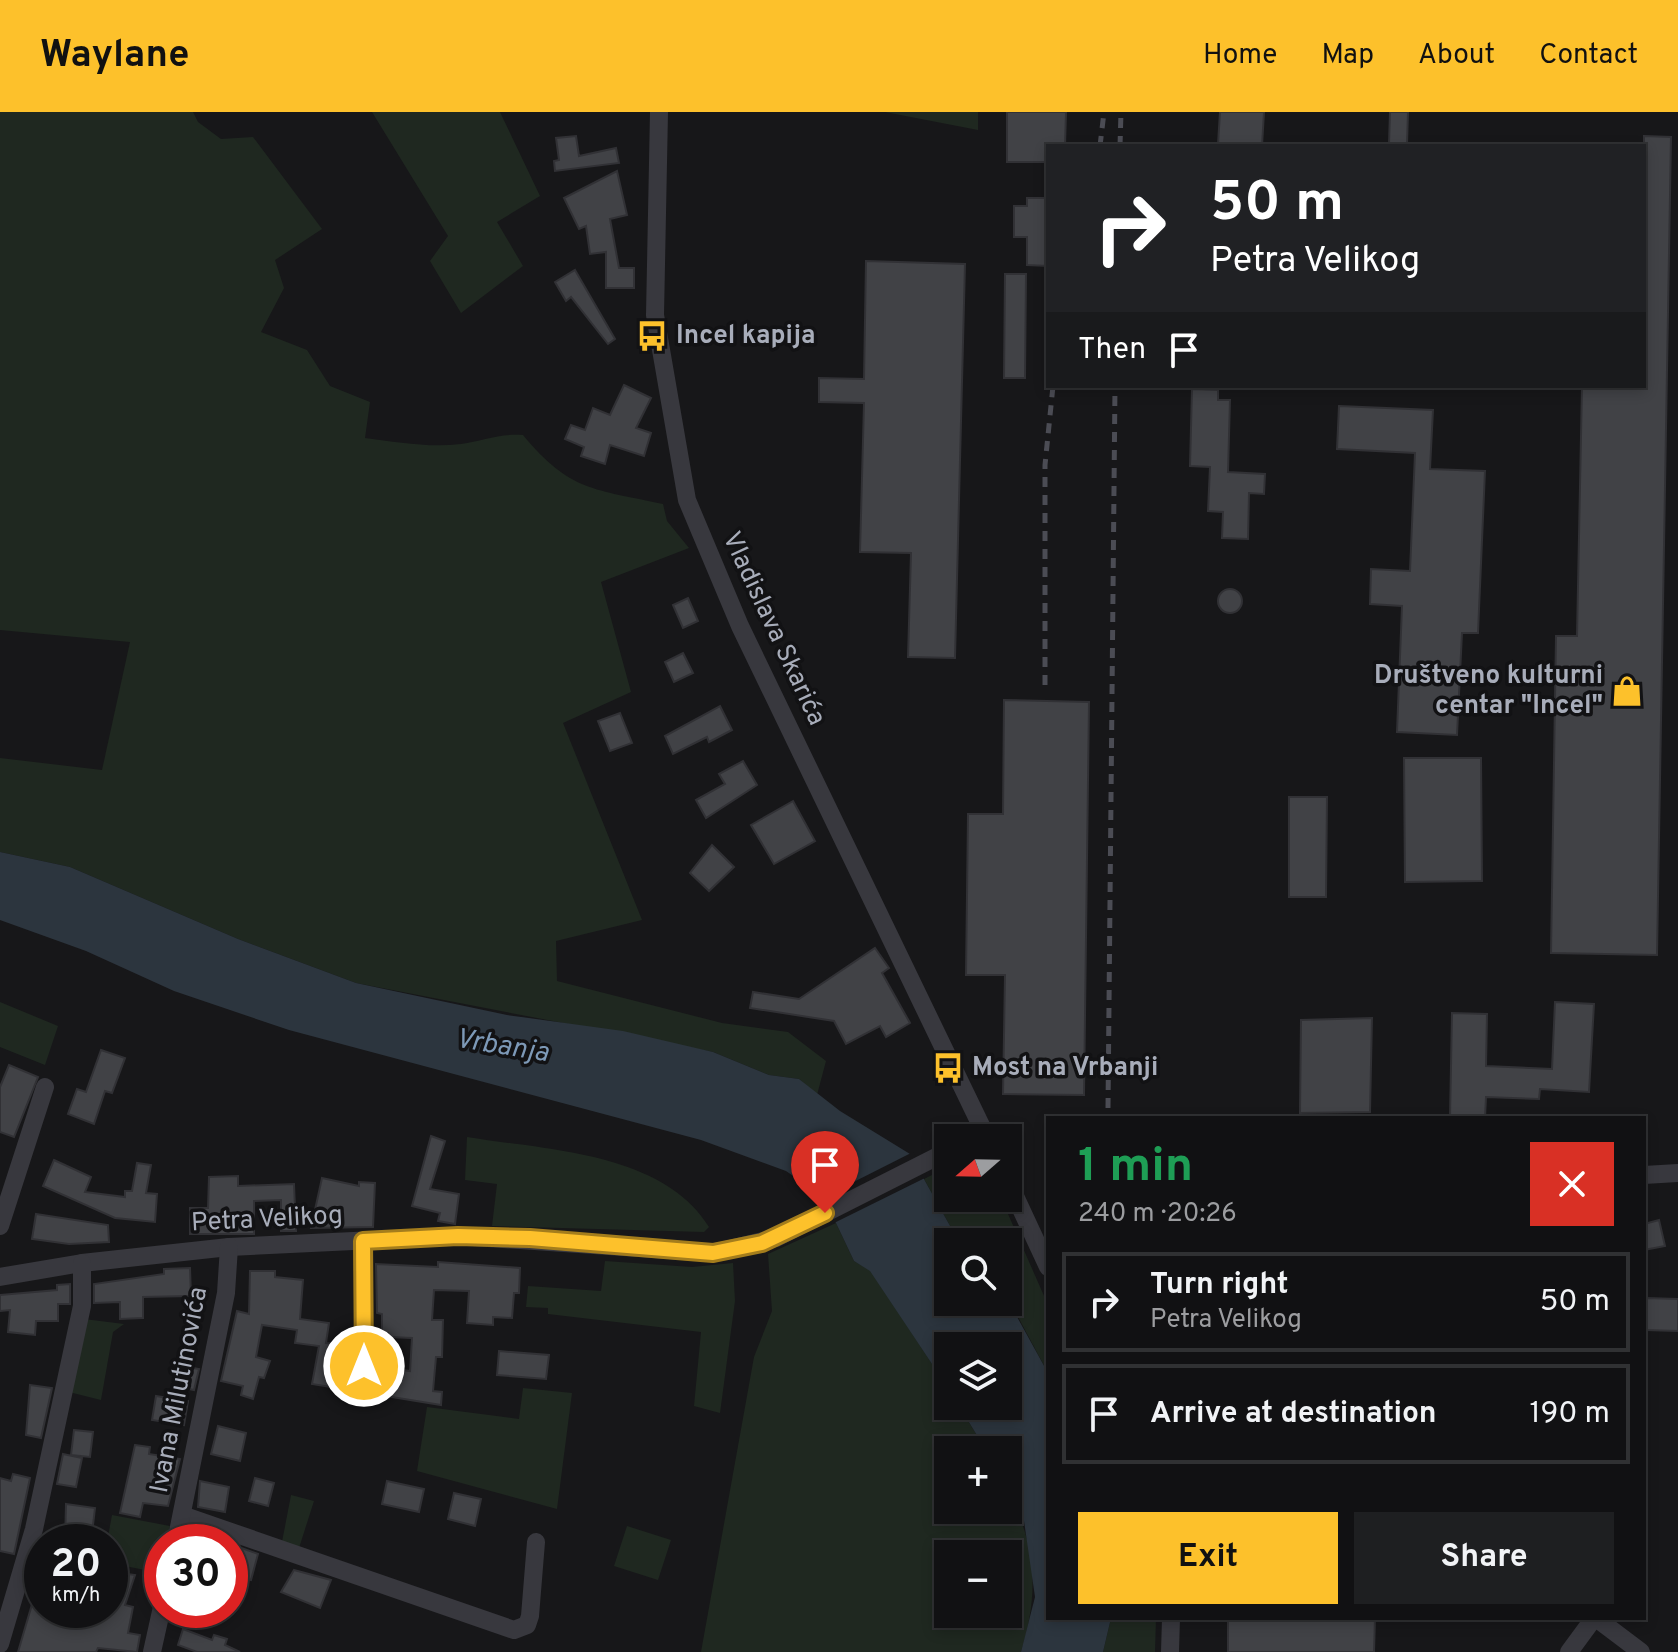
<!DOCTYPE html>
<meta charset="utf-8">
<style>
body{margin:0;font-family:Overpass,sans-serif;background:#1e1f21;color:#f1f3f6;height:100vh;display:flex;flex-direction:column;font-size:30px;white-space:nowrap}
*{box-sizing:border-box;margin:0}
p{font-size:26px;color:#9c9da0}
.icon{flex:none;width:44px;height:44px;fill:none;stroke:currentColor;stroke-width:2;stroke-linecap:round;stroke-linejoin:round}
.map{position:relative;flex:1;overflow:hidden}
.panel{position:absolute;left:1046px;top:1004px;width:600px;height:504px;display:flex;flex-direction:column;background:#111113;border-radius:0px;box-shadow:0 4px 12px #0003,0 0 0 2px #303133}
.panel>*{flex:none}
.guide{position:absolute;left:1046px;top:32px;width:600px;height:244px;border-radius:0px;box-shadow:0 4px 12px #0003,0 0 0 2px #303133;background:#202124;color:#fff;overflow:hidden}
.needle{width:52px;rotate:250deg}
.tools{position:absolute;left:934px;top:1012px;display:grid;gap:16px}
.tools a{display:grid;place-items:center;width:88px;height:88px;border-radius:0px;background:#111113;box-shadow:0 4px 12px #0003,0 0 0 2px #303133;font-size:40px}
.speed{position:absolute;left:24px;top:1412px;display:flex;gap:16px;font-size:40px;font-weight:700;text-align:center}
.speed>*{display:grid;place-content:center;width:104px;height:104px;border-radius:50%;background:#111113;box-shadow:0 4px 12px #0003,0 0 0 2px #303133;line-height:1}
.speed small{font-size:20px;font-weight:400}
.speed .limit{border:12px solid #d22;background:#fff;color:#111}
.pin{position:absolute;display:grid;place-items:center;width:68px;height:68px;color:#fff;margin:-82px -34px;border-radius:50% 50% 50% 0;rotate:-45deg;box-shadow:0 0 8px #0007}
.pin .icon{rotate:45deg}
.me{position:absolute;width:88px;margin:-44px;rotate:0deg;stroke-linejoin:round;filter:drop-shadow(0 0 6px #0008)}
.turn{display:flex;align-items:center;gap:28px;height:168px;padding:0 32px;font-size:36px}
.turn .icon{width:104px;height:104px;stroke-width:2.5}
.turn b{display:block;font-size:56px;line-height:68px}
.then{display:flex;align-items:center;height:76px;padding:0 32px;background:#0003;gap:16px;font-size:30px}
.round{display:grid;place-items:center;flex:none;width:84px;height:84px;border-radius:0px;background:#1e1f21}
.overview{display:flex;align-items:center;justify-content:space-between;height:136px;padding:0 32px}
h1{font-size:48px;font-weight:700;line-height:60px;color:#1e9e55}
.action{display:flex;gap:16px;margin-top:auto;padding:16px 32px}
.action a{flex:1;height:92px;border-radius:0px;background:#fdc12b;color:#111;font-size:32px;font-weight:700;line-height:92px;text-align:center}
.action a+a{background:#1e1f21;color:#f1f3f6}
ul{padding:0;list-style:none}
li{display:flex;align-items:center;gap:24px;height:100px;margin:0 16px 12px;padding:0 16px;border:4px solid #303133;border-radius:0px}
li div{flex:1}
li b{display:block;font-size:30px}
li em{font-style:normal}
header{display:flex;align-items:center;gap:48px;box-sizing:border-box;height:112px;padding:0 40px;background:#fdc12b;color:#111}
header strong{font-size:38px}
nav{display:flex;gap:44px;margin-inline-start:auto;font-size:28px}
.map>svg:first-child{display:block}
.green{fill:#1f2820;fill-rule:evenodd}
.water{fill:#2c353e}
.pier{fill:#171719}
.building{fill:#414246;stroke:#313135;stroke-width:2}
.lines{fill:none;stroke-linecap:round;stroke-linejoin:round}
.minor{stroke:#38383e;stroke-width:18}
.rail{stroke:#4b4c54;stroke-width:5;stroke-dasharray:10 8;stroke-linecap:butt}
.route-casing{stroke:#a47d1c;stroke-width:20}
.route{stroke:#fdc12b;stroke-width:14}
.labels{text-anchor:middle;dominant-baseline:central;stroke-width:7;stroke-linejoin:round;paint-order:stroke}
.poi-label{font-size:26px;font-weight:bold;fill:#a8adba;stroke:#121214;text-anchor:start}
.street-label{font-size:26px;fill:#a8adba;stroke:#121214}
.water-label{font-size:28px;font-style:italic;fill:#7d99b7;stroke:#121214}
</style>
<header>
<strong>Waylane</strong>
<nav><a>Home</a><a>Map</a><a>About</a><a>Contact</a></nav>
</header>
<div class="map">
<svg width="1678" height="1540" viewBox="0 0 1678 1540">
<rect width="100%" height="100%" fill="#171719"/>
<g class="green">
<path d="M 0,0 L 193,0 L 198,10 L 221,27 L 253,25 L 322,117 L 275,148 L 284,176 L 261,220 L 307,238 L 330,274 L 370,290 L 365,326 C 397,330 429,336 461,332 C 482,329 501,321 523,323 C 570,380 595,377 663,392 L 667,409 L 689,436 L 601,470 L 631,580 L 563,611 L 642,808 L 556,829 L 557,869 L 722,911 L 788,920 L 826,949 L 817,983 L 799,967 L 769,963 L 713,940 L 356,871 L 238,827 L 70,755 L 0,740 L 0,646 L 102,658 L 130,530 L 0,518 Z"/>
<polygon points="372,0 500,0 540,84 497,110 523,154 461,201 430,149 448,124"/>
<polygon points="885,0 978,0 978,18"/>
<polygon points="0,890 58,914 45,953 0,935"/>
<path d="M 467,1025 C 545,1038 663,1040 709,1115 L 704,1120 L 492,1114 L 497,1072 L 465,1068 Z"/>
<polygon points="948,1055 948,1086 1001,1086 1048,1193 1048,1261 1017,1203 999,1190 1008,1190 1008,1130 959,1130 924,1067"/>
<path d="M 836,1111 L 854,1149 L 870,1158 L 948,1276 L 948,1294 L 959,1294 L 986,1338 L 948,1338 L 948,1398 L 1008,1398 L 1008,1380 C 1037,1434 1039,1482 1021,1540 L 701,1540 L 754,1245 L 772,1199 L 768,1142 ZM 948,1442 L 1008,1442 L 1008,1502 L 948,1502 Z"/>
<polygon points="605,1149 692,1155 733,1151 735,1189 720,1301 694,1294 701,1220 548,1202 548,1196 526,1195 528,1174 601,1179"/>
<polygon points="84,1207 124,1212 113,1220 101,1288 69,1280"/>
<polygon points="523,1276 572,1281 557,1397 417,1359 427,1295 519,1307"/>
<polygon points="291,1383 314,1389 299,1436 282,1430"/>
<polygon points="112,1403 170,1414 166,1430 162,1430 160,1461 110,1451 110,1430 107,1430"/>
<polygon points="627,1414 671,1428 658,1468 614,1454"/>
<polygon points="1111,1506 1156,1506 1155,1540 1103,1540"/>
</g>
<polygon class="water" points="0,740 70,755 238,827 356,871 507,903 623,919 713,940 769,963 799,967 840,999 910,1042 959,1130 948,1130 948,1190 999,1190 1016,1203 1048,1261 1048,1506 1111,1506 1103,1540 1021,1540 1035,1485 1024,1409 1008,1380 1008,1338 986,1338 959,1294 1008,1294 1008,1234 948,1234 948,1276 870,1159 854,1149 836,1111 812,1077 786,1059 701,1028 289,918 174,879 86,839 0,808"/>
<polygon class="pier" points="913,1040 927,1065 832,1112 816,1089"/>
<g class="building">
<polygon points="1007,0 1066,0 1065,34 1048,34 1048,50 1007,50"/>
<polygon points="1220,0 1264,0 1262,34 1218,32"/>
<polygon points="1390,0 1408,0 1407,32 1389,32"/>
<polygon points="576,24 579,44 616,36 619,51 555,59 554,49 559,48 556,26"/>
<polygon points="1644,24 1671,25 1657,843 1551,841 1556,524 1577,524 1582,274 1644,274"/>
<polygon points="617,59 627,103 610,107 619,156 634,156 634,176 606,176 606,140 590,142 586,114 579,117 564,86"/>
<polygon points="1027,86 1048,86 1048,154 1027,153 1027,125 1014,125 1014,94 1027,94"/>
<polygon points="866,149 965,152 955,546 908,545 911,441 860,440 864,291 819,290 819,266 864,267"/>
<polygon points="575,158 615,227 608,232 571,185 566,189 555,170"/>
<polygon points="1005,162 1026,162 1025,266 1004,266"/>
<polygon points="624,273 651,286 636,316 651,321 644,344 610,333 605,352 581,344 584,335 565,327 571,313 585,318 593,296 610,303"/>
<polygon points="1192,277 1218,278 1218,288 1230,288 1228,360 1265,362 1264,382 1249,381 1248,427 1222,426 1223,400 1208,399 1210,355 1190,354"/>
<polygon points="1339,294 1433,298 1430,357 1485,359 1478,521 1462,521 1457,623 1397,620 1402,494 1370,492 1371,457 1410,459 1415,341 1337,337"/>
<circle cx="1230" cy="489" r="12"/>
<polygon points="688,486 698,509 683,516 673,493"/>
<polygon points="683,541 693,561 674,570 665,550"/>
<polygon points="1004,588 1089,590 1084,983 1003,982 1005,863 966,863 968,702 1003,702"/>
<polygon points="720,594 732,618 709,630 707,625 673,642 665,624"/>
<polygon points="620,601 632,631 610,639 598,609"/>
<polygon points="1404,646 1481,646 1482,769 1405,770"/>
<polygon points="743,649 757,673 706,706 696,688 725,672 719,662"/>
<polygon points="1289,685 1327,685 1326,785 1289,785"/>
<polygon points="793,689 815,729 774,752 751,713"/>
<polygon points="712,733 734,755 709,779 690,761"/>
<polygon points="875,836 889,856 882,861 910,911 886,925 880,914 846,932 834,909 750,896 753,880 799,887"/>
<polygon points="1555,890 1594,892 1589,980 1540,977 1539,987 1486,985 1485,1006 1450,1006 1452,901 1487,902 1486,954 1552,957"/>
<polygon points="1372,906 1370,1000 1300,1001 1301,908"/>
<polygon points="101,938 125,946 112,981 105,979 94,1012 68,1002 77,977 86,980"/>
<polygon points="9,953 38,965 14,1025 0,1020 0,975"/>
<polygon points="431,1024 445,1029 430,1077 459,1082 455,1112 438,1109 440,1101 412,1094"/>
<polygon points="54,1048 91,1065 85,1080 125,1085 125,1079 132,1079 137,1051 151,1053 146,1081 157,1082 155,1110 115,1106 43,1074"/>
<polygon points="238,1064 238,1074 294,1072 296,1119 281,1119 281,1088 254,1089 254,1122 190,1122 190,1096 208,1096 209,1065"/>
<polygon points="322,1066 359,1074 359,1070 375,1071 373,1115 311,1116"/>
<polygon points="36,1102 108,1113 109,1130 69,1132 32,1127"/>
<polygon points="1659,1108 1665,1134 1644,1138 1644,1112"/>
<polygon points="438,1150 520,1156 519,1181 514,1181 512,1206 493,1205 493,1213 467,1211 469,1179 434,1178 432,1208 443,1208 442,1245 436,1245 433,1279 442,1280 441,1293 312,1272 319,1234 295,1231 297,1218 262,1213 256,1245 270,1249 264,1266 259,1265 253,1287 241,1283 243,1274 221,1269 237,1199 249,1202 250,1159 275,1159 275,1165 303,1168 300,1207 329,1211 326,1231 340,1232 338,1252 349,1254 347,1263 381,1268 382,1255 410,1259 412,1226 388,1225 388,1221 382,1221 382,1202 377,1201 376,1152 438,1155"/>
<polygon points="190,1156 191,1184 143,1185 143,1206 120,1207 120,1190 94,1191 94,1172 164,1162 164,1157"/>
<polygon points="70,1172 70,1192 58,1192 58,1209 36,1209 35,1223 8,1220 10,1198 0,1199 0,1183 57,1178 57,1173"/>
<polygon points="1646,1186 1678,1187 1678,1219 1646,1218"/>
<polygon points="499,1239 549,1243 546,1267 497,1263"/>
<polygon points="182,1254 199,1257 194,1278 179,1275"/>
<polygon points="30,1273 52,1276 41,1326 26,1323"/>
<polygon points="156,1284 188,1289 184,1313 152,1308"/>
<polygon points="218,1314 246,1321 240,1349 211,1342"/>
<polygon points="74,1318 93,1320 90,1345 71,1343"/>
<polygon points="135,1333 150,1335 149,1342 180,1347 168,1394 143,1391 140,1405 120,1401"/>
<polygon points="63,1342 82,1346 76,1375 57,1372"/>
<polygon points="13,1362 30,1366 14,1442 0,1439 0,1366 11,1369"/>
<polygon points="255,1366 274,1371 268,1394 249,1389"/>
<polygon points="200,1369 229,1375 225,1400 198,1395"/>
<polygon points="387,1369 424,1377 419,1400 382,1392"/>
<polygon points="454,1381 481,1387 475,1414 448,1407"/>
<polygon points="66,1392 95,1396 91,1430 65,1430"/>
<polygon points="236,1434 258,1442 251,1468 230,1463"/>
<polygon points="294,1458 331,1468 320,1496 281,1480"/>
<polygon points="113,1460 135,1463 125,1493 133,1495 128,1521 140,1523 137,1540 98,1536 96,1540 18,1540 38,1472 42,1473 42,1498 57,1498 55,1505 90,1512 91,1500 105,1502 110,1498"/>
<polygon points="1228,1506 1375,1506 1374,1540 1228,1540"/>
<polygon points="183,1517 212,1528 214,1523 227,1527 225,1533 240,1540 197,1540 178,1533"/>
</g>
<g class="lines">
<g class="minor">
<polyline points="659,0 655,203 687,388 740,514 987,1026"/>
<polyline points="1644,1063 1678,1061"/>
<polyline points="1008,1069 1048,1155"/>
<polyline points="0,1114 45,975"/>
<polyline points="363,1129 364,1254"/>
<polyline points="0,1165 82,1151 229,1135 458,1124 713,1141 776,1126 948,1039"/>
<polyline points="182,1403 514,1518 527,1513 530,1504 536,1430"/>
<polyline points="176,1430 226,1181 229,1135"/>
<polyline points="1596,1506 1641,1540"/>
<polyline points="0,1532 34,1417 82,1194 82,1151"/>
<polyline points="152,1540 162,1495"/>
<polyline points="1170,1540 1171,1506"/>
<polyline points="1569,1540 1594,1506"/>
</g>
<g class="rail">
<polyline points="1100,34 1104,0"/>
<polyline points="1120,34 1121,0"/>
<polyline points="1045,573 1045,353 1053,274"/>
<polyline points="1108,996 1115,274"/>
</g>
</g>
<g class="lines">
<defs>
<polyline id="route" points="364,1254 363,1129 458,1124 530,1126 713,1141 762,1131 825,1101"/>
</defs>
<use href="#route" class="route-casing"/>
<use href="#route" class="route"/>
</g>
<defs>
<symbol id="bus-bare" viewBox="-9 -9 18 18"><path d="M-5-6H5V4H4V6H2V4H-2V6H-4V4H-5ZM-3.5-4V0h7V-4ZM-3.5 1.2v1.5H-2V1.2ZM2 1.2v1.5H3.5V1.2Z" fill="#fdc12b" stroke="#121214" stroke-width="2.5" paint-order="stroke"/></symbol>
<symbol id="shop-bare" viewBox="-9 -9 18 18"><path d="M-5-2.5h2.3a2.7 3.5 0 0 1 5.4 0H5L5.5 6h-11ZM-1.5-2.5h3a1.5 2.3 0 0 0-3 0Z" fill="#fdc12b" stroke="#121214" stroke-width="2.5" paint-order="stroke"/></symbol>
</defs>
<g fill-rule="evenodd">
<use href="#bus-bare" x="630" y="202" width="44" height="44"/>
<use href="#shop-bare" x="1605" y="557" width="44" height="44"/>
<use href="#bus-bare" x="926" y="934" width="44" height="44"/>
</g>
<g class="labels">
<g class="poi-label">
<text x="676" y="224">Incel kapija</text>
<text x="1603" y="564" text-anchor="end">Društveno kulturni<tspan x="1603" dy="30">centar "Incel"</tspan></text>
<text x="972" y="956">Most na Vrbanji</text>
</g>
<g class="street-label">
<text transform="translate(773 517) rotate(65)">Vladislava Skarića</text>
<text transform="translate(267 1108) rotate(-3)">Petra Velikog</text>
<text transform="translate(180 1278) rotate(-79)">Ivana Milutinovića</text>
</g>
<g class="water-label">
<text transform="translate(502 935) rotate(9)">Vrbanja</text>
</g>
</g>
</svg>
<div class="tools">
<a><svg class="needle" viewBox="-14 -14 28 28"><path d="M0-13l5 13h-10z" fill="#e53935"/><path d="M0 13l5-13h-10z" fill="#9c9da0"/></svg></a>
<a><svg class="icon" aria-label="search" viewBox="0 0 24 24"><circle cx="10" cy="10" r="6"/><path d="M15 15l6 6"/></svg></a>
<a><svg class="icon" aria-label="layers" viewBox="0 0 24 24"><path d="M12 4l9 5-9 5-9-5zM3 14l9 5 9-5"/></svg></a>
<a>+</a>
<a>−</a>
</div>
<div class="speed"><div>20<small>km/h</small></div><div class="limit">30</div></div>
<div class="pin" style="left:825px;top:1101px;background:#d93025"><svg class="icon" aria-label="arrive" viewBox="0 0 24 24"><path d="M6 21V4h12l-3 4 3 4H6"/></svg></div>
<svg class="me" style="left:364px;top:1254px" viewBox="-20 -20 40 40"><circle r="17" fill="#fdc12b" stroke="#fff" stroke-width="3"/><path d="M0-11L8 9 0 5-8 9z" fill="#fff"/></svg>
<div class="guide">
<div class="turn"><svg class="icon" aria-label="right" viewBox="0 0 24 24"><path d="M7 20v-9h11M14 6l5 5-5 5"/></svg><div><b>50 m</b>Petra Velikog</div></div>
<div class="then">Then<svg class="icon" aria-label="arrive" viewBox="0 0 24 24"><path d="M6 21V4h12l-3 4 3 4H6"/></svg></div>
</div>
<section class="panel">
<div class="overview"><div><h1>1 min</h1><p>240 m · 20:26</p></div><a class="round" style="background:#d93025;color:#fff"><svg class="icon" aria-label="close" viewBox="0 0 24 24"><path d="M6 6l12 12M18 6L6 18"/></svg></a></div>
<ul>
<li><svg class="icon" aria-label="right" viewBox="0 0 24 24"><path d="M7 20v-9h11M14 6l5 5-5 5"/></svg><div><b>Turn right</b><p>Petra Velikog</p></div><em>50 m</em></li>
<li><svg class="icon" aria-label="arrive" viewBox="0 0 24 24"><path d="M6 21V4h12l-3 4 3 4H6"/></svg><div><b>Arrive at destination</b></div><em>190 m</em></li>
</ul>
<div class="action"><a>Exit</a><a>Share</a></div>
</section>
</div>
